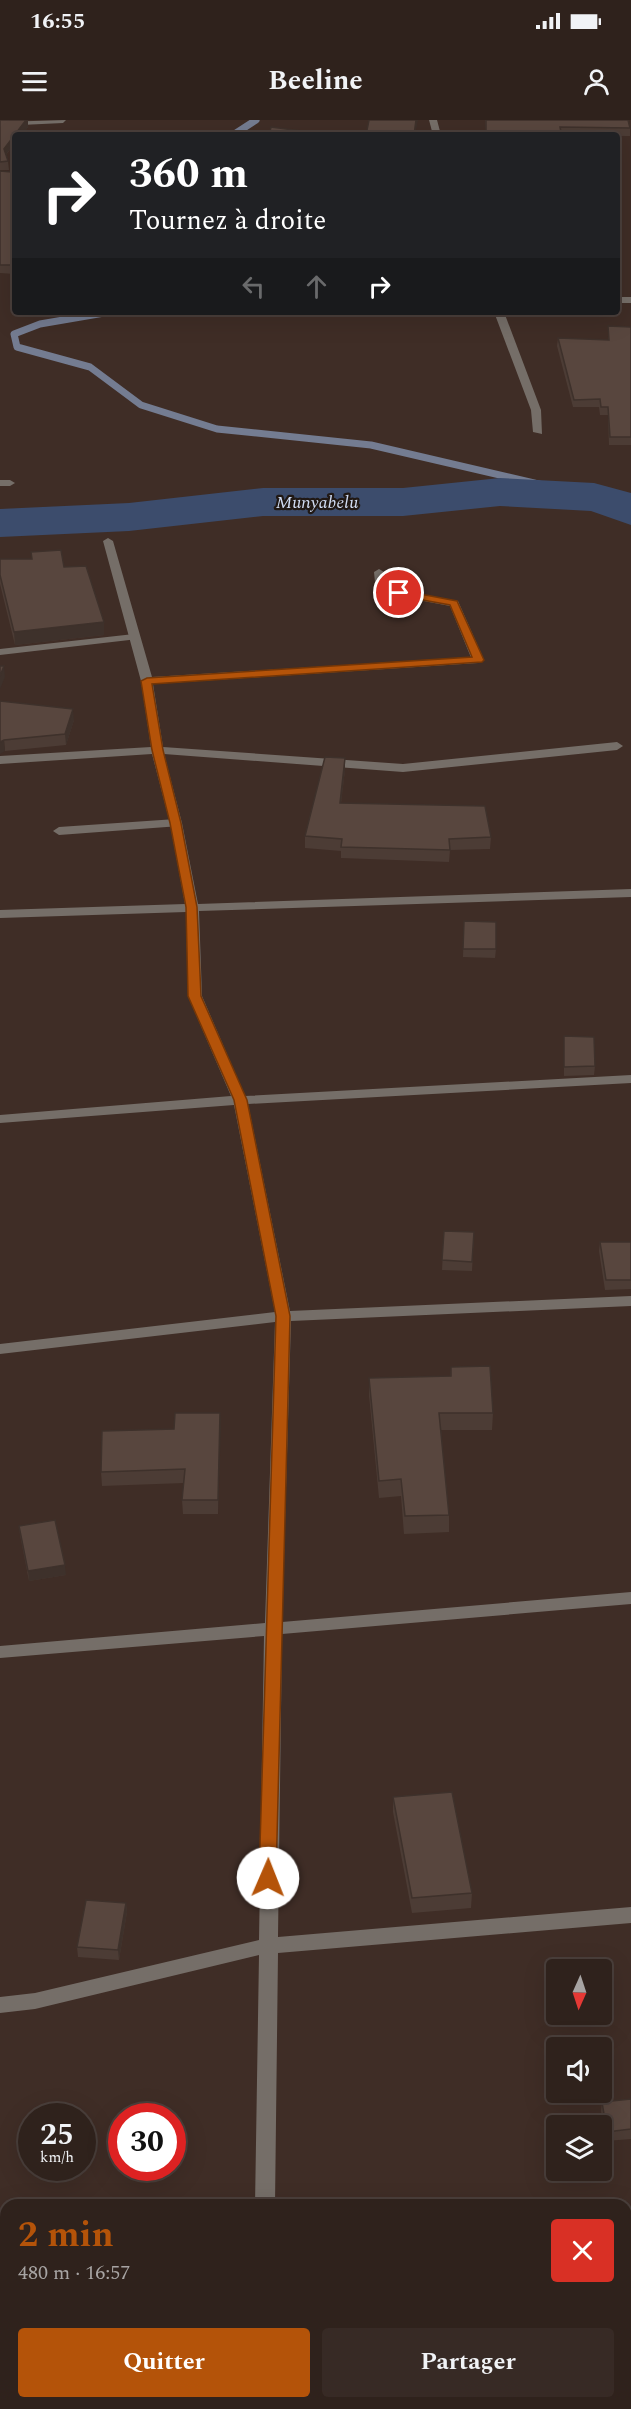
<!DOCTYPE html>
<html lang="fr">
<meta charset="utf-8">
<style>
body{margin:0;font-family:Spectral,serif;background:#372a25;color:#f1f3f6;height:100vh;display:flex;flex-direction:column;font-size:22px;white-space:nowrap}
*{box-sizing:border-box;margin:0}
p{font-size:20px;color:#a7a4a3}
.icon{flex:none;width:33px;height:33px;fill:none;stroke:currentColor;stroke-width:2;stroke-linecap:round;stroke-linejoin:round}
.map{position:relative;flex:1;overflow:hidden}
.drawer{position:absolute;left:0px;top:2079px;width:632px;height:210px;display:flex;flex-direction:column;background:#2f221c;border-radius:18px 18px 0 0;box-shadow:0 6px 24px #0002,0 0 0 2px #4a3f3b}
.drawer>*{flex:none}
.banner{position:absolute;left:12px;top:12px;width:608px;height:183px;border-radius:6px;box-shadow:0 6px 24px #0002,0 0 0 2px #4a3f3b;background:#202124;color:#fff;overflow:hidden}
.needle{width:39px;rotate:183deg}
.buttons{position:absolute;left:546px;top:1839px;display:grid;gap:12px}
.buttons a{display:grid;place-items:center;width:66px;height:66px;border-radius:6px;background:#2f221c;box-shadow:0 6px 24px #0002,0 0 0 2px #4a3f3b;font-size:30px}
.speed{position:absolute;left:18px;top:1983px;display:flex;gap:12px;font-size:30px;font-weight:700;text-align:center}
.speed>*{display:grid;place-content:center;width:78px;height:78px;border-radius:50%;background:#2f221c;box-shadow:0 6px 24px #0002,0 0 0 2px #4a3f3b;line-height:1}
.speed small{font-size:15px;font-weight:400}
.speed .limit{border:9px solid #d22;background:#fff;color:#111}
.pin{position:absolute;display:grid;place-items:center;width:51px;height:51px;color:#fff;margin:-26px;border:3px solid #fff;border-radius:50%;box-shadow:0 2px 6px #0007}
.me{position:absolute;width:66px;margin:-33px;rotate:1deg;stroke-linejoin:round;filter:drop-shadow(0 0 4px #0008)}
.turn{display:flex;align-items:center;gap:21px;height:126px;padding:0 18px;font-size:27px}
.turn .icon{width:78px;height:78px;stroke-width:2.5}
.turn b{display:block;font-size:42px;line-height:51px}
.lanes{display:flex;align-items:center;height:57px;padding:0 18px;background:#0003;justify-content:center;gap:30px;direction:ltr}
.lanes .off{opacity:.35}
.round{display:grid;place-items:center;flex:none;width:63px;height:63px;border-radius:6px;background:#372a25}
.summary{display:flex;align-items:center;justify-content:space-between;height:102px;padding:0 18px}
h1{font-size:36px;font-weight:700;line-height:45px;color:#b45309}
.action{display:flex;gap:12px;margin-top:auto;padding:12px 18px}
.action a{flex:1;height:69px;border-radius:6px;background:#b45309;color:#fff;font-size:24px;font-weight:700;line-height:69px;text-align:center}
.action a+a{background:#372a25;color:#f1f3f6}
.status{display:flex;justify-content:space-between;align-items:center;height:42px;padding:0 30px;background:#2f221c;direction:ltr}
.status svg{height:16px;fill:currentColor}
header{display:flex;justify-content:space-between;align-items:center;height:78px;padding:0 18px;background:#2f221c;font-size:27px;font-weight:700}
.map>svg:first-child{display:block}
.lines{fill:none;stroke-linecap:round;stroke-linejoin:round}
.stream{stroke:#747c91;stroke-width:7}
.river{fill:#3c4c6c;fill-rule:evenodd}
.service{fill:#756e68;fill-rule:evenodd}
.minor{fill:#756e68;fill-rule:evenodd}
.wall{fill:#4c3c35}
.shaded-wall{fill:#3e312b}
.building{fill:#58463e;stroke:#3e312b;stroke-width:1.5}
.route{fill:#b45309;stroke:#753606;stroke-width:1.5}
.labels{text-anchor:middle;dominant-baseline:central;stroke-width:4.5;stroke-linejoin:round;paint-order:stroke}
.far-water-label{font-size:18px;font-style:italic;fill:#d1ddf4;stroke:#201814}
</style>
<div class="status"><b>16:55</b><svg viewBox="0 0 49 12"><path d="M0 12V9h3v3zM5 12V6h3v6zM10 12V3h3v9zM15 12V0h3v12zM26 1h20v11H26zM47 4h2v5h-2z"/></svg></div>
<header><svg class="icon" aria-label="menu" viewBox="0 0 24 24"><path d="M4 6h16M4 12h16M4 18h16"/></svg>Beeline<svg class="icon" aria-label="person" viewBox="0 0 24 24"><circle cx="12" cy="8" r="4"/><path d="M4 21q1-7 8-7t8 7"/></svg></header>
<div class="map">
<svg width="631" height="2289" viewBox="0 0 631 2289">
<rect width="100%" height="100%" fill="#3f2d26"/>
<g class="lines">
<g class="stream">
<polyline points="233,15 256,0"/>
<polyline points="110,192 40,204 14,214 17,227 90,247 141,285 217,309 371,325 594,377"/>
</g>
<polygon class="river" points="500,358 594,363 631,373 631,405 591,391 500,386 403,396 263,396 129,411 0,417 0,389 129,383 263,368 403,368"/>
<g class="service">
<polygon points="379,449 384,452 385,468 458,481 484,540 482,542 474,542 472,540 450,486 376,472 374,452"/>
<polygon points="134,514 138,515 138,519 0,535 0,529"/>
<polygon points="176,699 182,703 180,706 59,715 53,711 59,707"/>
</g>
<g class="minor">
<polygon points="66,0 63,3 0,6 0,2"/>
<polygon points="429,0 437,0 441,15 433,15"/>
<rect x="616" y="177" width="15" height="6"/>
<polygon points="494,192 504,192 541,290 542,314 533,312 531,290"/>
<polygon points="0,360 10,360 15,363 10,366 0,366"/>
<polygon points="108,418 113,421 152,557 478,537 484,540 478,543 153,564 163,627 403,644 617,622 623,626 617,630 403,652 164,634 182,703 198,784 631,769 631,777 199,791 202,876 245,976 631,955 631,963 248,984 290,1191 631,1176 631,1186 291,1201 282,1502 631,1472 631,1484 282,1514 278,1817 631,1787 631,1803 278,1833 275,2085 255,2085 259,1835 35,1889 0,1893 0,1877 35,1873 259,1820 264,1516 0,1538 0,1526 265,1503 275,1202 0,1234 0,1224 275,1192 234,985 0,1003 0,995 231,976 188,876 186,792 0,798 0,790 185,784 170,703 152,634 0,644 0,636 151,627 141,561 103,421"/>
<rect x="626" y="2245" width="5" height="20"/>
<rect x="252" y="2283" width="22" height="6"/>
<polygon points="302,2283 377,2283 374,2289 299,2289"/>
</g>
</g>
<g class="wall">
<polygon points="0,0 28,0 28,7 22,15 15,15 15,23 6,35 8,41 9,50 0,50"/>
<polygon points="485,0 630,8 630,16 486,15"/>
<polygon points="0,51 15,60 15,154 0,153"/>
<polygon points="608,206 631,207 631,325 609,325 608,295 600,295 599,287 573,287 557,226 558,218 608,220"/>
<polygon points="31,432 64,447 104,502 104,515 15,525 0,464 0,439 32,439"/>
<polygon points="0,581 74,600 66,625 5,631"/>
<polygon points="345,638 345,650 341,683 491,717 490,729 450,730 449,742 341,738 341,731 305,728 305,716"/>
<polygon points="464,801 496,829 495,838 463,837"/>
<polygon points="564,916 595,946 594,955 564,956"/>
<polygon points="444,1111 474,1112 472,1151 442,1150"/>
<polygon points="600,1122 631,1122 631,1169 605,1170 599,1131"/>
<polygon points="451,1247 493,1293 492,1310 441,1310 449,1395 449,1412 404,1414 401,1376 379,1378 369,1275 369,1258 450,1256"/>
<polygon points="220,1293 218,1394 183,1394 182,1380 184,1363 102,1366 101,1352 174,1309"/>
<polygon points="19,1406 66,1455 29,1461 20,1415"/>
<polygon points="393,1677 472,1773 471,1788 412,1793 393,1692"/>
<polygon points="126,1783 127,1792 119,1840 78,1837 77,1827"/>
<polygon points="631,1979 631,2019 606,2021 601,1991 602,1982"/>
</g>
<g class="shaded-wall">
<polygon points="26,0 28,0 28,7 22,15 15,15 15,23 4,37 4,29"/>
<polygon points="416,0 418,0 415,15 414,15"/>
<polygon points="104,502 104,515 15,525 14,512"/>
<polygon points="4,546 5,557 0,569 0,556"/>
<polygon points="73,589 74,600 66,625 65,614"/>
<polygon points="4,620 5,631 0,634 0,622"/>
<polygon points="345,638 345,650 339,695 340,683"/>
<polygon points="220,1293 221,1307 218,1394 218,1380"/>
<polygon points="65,1445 66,1455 29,1461 28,1451"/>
<polygon points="126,1783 127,1792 119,1840 118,1830"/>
<polygon points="631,2190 631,2206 626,2208 626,2191"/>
</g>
<g class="building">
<polygon points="0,0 26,0 4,29 8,41 0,42"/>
<polygon points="369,0 416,0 414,15 366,15"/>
<polygon points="486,0 628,0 630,8 560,7 561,12 516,12 516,15 486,15"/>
<polygon points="271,7 309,12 309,15 269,15"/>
<polygon points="0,51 12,52 15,60 15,145 0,145"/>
<polygon points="608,206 631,207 631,317 610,317 608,287 601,287 600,279 574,280 558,218 609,220"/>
<polygon points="61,430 64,447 86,446 104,502 14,512 0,455 0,439 32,439 31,432"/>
<polygon points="0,546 4,546 0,556"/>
<polygon points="0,581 73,589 65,614 4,620 0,622"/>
<polygon points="325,637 345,638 340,683 485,686 491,717 449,719 450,730 341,727 342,719 305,716"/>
<polygon points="464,801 496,802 496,829 463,829"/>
<polygon points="564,916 594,917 595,946 564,947"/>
<polygon points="444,1111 474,1112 472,1142 442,1140"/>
<polygon points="600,1122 631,1122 631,1160 606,1160"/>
<polygon points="490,1246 493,1293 439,1293 449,1395 405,1396 401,1359 379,1361 369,1258 451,1256 451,1247"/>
<polygon points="175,1293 220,1293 218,1380 182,1380 185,1349 101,1352 102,1311 174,1309"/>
<polygon points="55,1400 65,1445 28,1451 19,1406"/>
<polygon points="452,1672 472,1773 412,1778 393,1677"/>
<polygon points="86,1780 126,1783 118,1830 77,1827"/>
<polygon points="631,1979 631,2009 607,2012 602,1982"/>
<polygon points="626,2159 631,2172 631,2190 626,2191"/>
</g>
<polygon class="route" points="399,470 457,481 484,540 482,542 152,564 163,630 181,703 197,787 201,876 247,980 290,1196 276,1758 274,1763 262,1763 259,1758 276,1196 234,980 188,876 186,787 170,703 152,630 141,561 147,558 472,537 450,485 395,475 395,471"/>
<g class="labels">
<g class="far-water-label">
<text x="317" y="382">Munyabelu</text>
</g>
</g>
</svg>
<div class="buttons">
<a><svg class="needle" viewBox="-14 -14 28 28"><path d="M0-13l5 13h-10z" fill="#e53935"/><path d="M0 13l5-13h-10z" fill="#a7a4a3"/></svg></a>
<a><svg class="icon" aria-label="sound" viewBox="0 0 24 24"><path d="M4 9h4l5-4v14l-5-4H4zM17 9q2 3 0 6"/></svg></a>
<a><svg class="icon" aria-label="layers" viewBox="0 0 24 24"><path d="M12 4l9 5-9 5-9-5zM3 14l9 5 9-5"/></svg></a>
</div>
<div class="speed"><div>25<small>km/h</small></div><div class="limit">30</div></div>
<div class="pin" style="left:399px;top:473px;background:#d93025"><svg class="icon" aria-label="arrive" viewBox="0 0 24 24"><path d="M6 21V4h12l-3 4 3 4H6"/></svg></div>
<svg class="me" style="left:268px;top:1758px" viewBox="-20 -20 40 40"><circle r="19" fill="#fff"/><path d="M0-13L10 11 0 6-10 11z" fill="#b45309"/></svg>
<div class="banner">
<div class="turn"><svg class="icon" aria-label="right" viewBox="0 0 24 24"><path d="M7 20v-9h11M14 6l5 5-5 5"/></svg><div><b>360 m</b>Tournez à droite</div></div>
<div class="lanes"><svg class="icon off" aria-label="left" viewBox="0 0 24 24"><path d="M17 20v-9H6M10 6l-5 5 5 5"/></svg><svg class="icon off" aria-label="ahead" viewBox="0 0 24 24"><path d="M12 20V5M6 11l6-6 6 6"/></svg><svg class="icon" aria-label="right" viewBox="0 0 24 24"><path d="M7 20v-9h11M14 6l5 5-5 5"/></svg></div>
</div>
<section class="drawer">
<div class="summary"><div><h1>2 min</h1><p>480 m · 16:57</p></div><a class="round" style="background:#d93025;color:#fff"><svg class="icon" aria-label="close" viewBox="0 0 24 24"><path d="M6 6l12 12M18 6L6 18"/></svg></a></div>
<div class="action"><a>Quitter</a><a>Partager</a></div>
</section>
</div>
